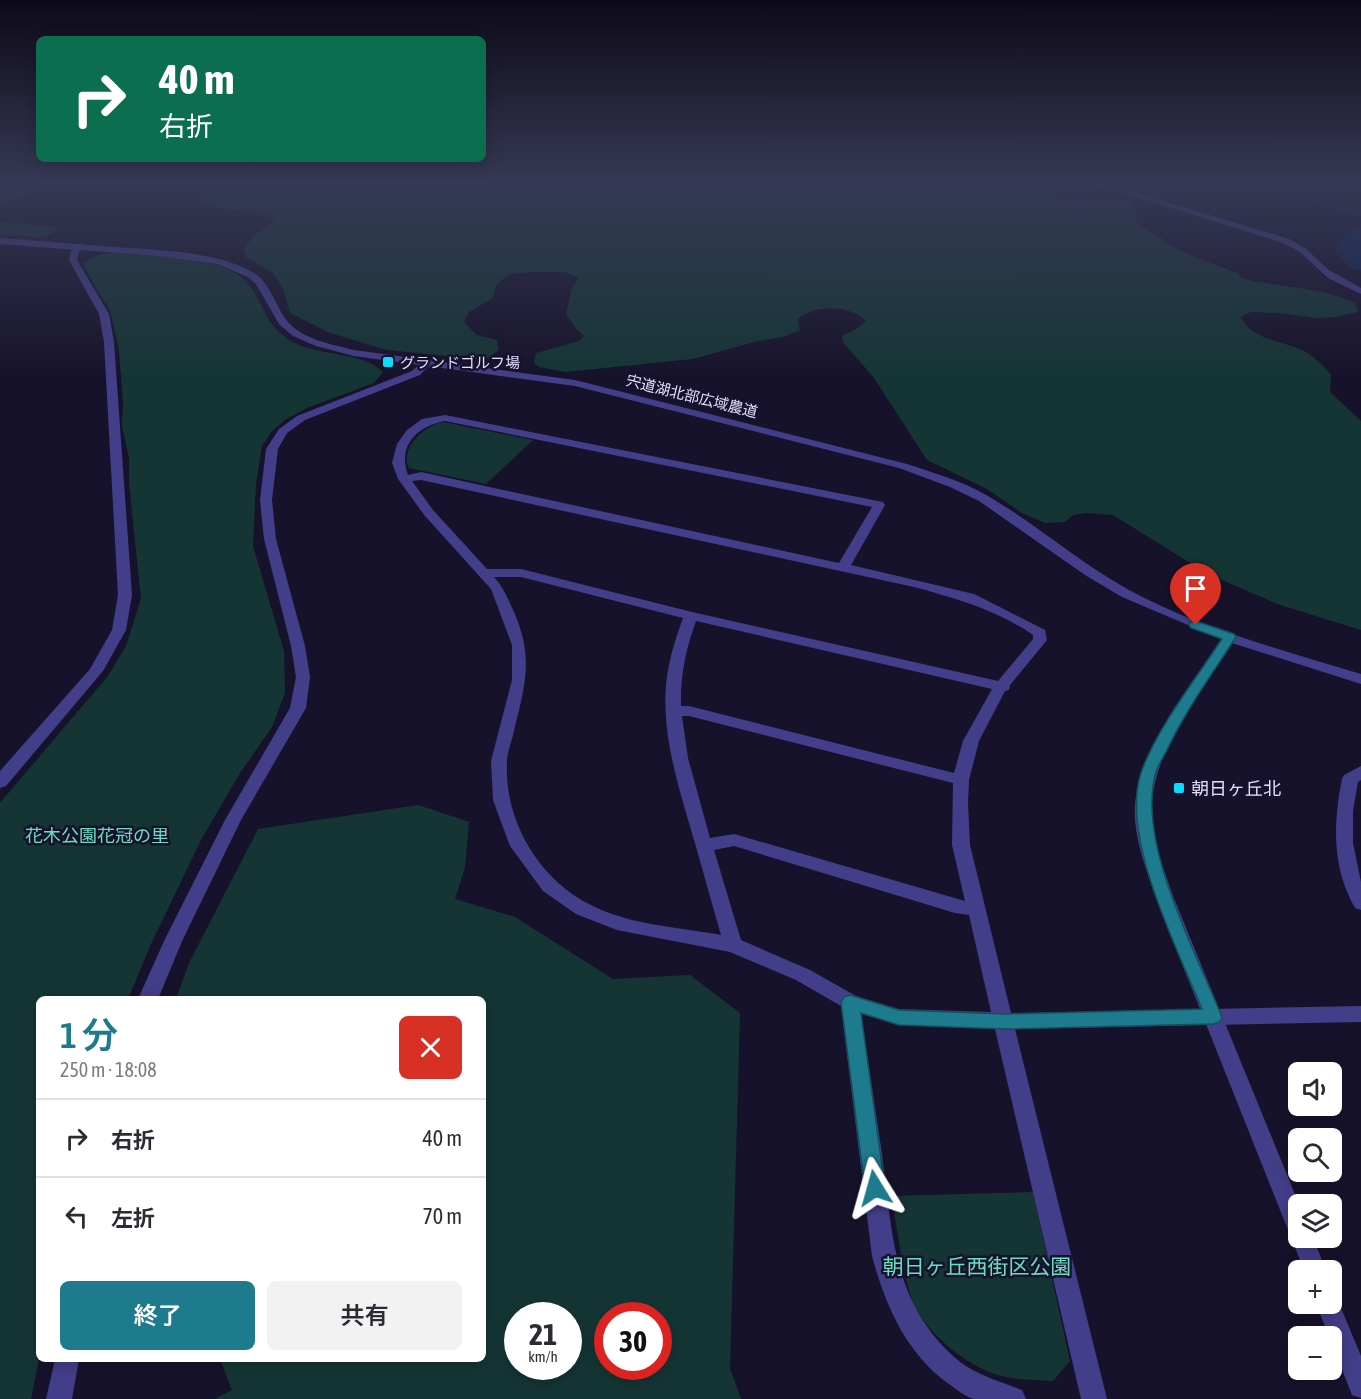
<!DOCTYPE html>
<html lang="ja">
<meta charset="utf-8">
<style>
body{margin:0;font-family:"Asap Condensed","Noto Sans JP",sans-serif;background:#f2f2f3;color:#2b2b33;height:100vh;display:flex;flex-direction:column;font-size:22px;white-space:nowrap}
*{box-sizing:border-box;margin:0}
p{font-size:20px;color:#7c7c81}
.icon{flex:none;width:33px;height:33px;fill:none;stroke:currentColor;stroke-width:2;stroke-linecap:round;stroke-linejoin:round}
.map{position:relative;flex:1;overflow:hidden}
.drawer{position:absolute;left:36px;top:996px;width:450px;height:366px;display:flex;flex-direction:column;background:#fff;border-radius:9px;box-shadow:0 3px 15px #0003}
.drawer>*{flex:none}
.guide{position:absolute;left:36px;top:36px;width:450px;height:126px;border-radius:9px;box-shadow:0 3px 15px #0003;background:#0b6e4f;color:#fff;overflow:hidden}
.buttons{position:absolute;left:1288px;top:1062px;display:grid;gap:12px}
.buttons a{display:grid;place-items:center;width:54px;height:54px;border-radius:9px;background:#fff;box-shadow:0 3px 15px #0003;font-size:30px}
.speed{position:absolute;left:504px;top:1302px;display:flex;gap:12px;font-size:30px;font-weight:700;text-align:center}
.speed>*{display:grid;place-content:center;width:78px;height:78px;border-radius:50%;background:#fff;box-shadow:0 3px 15px #0003;line-height:1}
.speed small{font-size:15px;font-weight:400}
.speed .limit{border:9px solid #d22;background:#fff;color:#111}
.pin{position:absolute;display:grid;place-items:center;width:51px;height:51px;color:#fff;margin:-62px -26px;border-radius:50% 50% 50% 0;rotate:-45deg;box-shadow:0 0 6px #0007}
.pin .icon{rotate:45deg}
.me{position:absolute;width:66px;margin:-33px;rotate:352deg;stroke-linejoin:round;filter:drop-shadow(0 0 4px #0008)}
.turn{display:flex;align-items:center;gap:21px;height:126px;padding:0 24px;font-size:27px}
.turn .icon{width:78px;height:78px;stroke-width:2.5}
.turn b{display:block;font-size:42px;line-height:51px}
.round{display:grid;place-items:center;flex:none;width:63px;height:63px;border-radius:9px;background:#f2f2f3}
.summary{display:flex;align-items:center;justify-content:space-between;height:102px;padding:0 24px}
h1{font-size:36px;font-weight:600;line-height:45px;color:#1d7b8d}
.primary-button{display:flex;gap:12px;margin-top:auto;padding:12px 24px}
.primary-button a{flex:1;height:69px;border-radius:9px;background:#1d7b8d;color:#fff;font-size:24px;font-weight:600;line-height:69px;text-align:center}
.primary-button a+a{background:#f2f2f3;color:#2b2b33}
ul{padding:0;list-style:none}
li{display:flex;align-items:center;gap:18px;height:78px;padding:0 24px;border-top:2px solid #e1e1e2}
li div{flex:1}
li b{display:block;font-size:22px}
li em{font-style:normal}
.map>svg:first-child{display:block}
.green{fill:#153535;fill-rule:evenodd}
.water{fill:#0e244e}
.lines{fill:none;stroke-linecap:round;stroke-linejoin:round}
.stream{fill:#0e244e;fill-rule:evenodd}
.river{fill:#0e244e;fill-rule:evenodd}
.minor{fill:#433e89;fill-rule:evenodd}
.tertiary{fill:#433e89;fill-rule:evenodd}
.route{fill:#1d7b8d;stroke:#13505c;stroke-width:1.5}
.poi-dot{fill:#0cdcfb;stroke:#17122b;stroke-width:2}
.labels{text-anchor:middle;dominant-baseline:central;stroke-width:5;stroke-linejoin:round;paint-order:stroke}
.far-poi-label{font-size:15px;fill:#e1ddfe;stroke:#17122b;text-anchor:start}
.far-street-label{font-size:15px;fill:#e1ddfe;stroke:#17122b}
.poi-label{font-size:18px;fill:#e1ddfe;stroke:#17122b;text-anchor:start}
.park-label{font-size:18px;fill:#68dfc5;stroke:#17122b}
.near-park-label{font-size:21px;fill:#68dfc5;stroke:#17122b}
</style>
<div class="map">
<svg width="1361" height="1399" viewBox="0 0 1361 1399">
<rect width="100%" height="100%" fill="#17122b"/>
<g class="green">
<polygon points="0,182 65,182 0,203"/>
<path d="M 209,182 L 1023,182 C 1033,193 1059,200 1074,201 C 1089,201 1123,194 1133,206 C 1136,210 1136,219 1137,224 C 1149,230 1156,235 1166,242 C 1187,256 1214,264 1238,273 L 1241,278 C 1280,288 1318,286 1355,303 L 1358,312 L 1335,317 L 1317,318 L 1280,313 L 1251,312 L 1241,317 C 1250,339 1282,341 1302,350 C 1314,356 1323,365 1331,375 L 1330,392 L 1361,421 L 1361,630 L 1280,605 L 1208,574 L 1113,515 L 1087,513 L 1073,515 L 1065,522 L 1045,523 L 1022,513 L 987,489 L 927,460 L 874,378 L 843,342 L 842,336 L 855,330 L 866,321 C 850,305 816,304 798,319 L 800,330 L 783,337 L 754,342 L 693,359 L 565,372 L 539,367 L 534,362 L 536,353 L 579,341 L 584,336 L 577,330 L 566,314 L 571,290 L 578,278 L 565,272 L 531,272 L 509,274 L 496,285 L 493,298 L 469,312 L 464,322 L 477,335 L 497,340 L 499,350 L 485,360 L 387,350 L 330,333 L 290,313 L 284,291 L 273,273 L 246,257 L 244,248 L 256,233 L 275,222 C 263,208 243,212 226,209 C 216,208 208,204 200,199 L 196,188 Z"/>
<polygon points="0,222 56,227 54,233 42,237 0,235"/>
<path d="M 114,253 C 148,256 223,255 246,282 C 267,305 261,323 293,342 C 320,357 362,351 383,372 L 374,383 L 307,408 L 285,420 L 272,431 L 262,446 L 256,483 L 253,546 L 284,651 L 285,693 L 272,727 L 240,773 L 201,840 L 151,944 L 128,999 L 39,999 L 39,1359 L 31,1399 L 0,1399 L 0,803 L 108,676 L 126,646 L 141,599 L 129,483 L 129,458 L 122,426 L 123,403 L 119,350 L 110,310 L 99,294 L 83,263 L 100,254 Z"/>
<path d="M 443,422 L 533,440 L 486,484 L 409,468 C 399,448 425,425 443,422 Z"/>
<path d="M 418,805 L 469,822 L 465,867 L 455,899 L 515,917 L 613,979 L 690,975 L 740,1013 L 730,1368 L 741,1399 L 215,1399 L 232,1390 L 220,1359 L 483,1359 L 483,999 L 176,999 L 189,963 L 258,829 ZM 518,1316 L 568,1316 L 568,1366 L 518,1366 ZM 608,1316 L 658,1316 L 658,1366 L 608,1366 Z"/>
<path d="M 1033,1192 L 1070,1361 L 1053,1381 C 1033,1380 1008,1380 989,1372 C 961,1360 931,1335 916,1309 C 904,1287 897,1224 891,1196 Z"/>
</g>
<polygon class="water" points="89,182 197,182 136,188"/>
<g class="lines">
<polygon class="stream" points="1253,182 1259,182 1361,214 1361,216"/>
<path class="river" d="M 1361,225 L 1361,270 L 1351,268 L 1335,252 C 1340,238 1346,229 1361,225 Z"/>
<g class="minor">
<polygon points="1089,182 1100,182 1289,239 1306,249 1329,270 1361,288 1361,294 1328,278 1300,252 1283,243"/>
<polygon points="80,243 84,246 79,252 77,260 109,314 114,342 132,595 126,630 103,671 6,786 0,788 0,771 90,669 112,630 118,595 104,342 99,314 69,260 71,251"/>
<polygon points="424,360 433,362 420,375 305,420 287,433 278,449 272,500 276,539 305,646 310,677 306,708 241,820 183,939 158,999 138,999 165,939 225,820 290,708 296,677 291,646 264,539 260,500 266,449 279,429 297,416 412,371"/>
<path d="M 445,415 L 883,502 L 885,505 L 851,565 L 974,594 L 1045,630 L 1047,640 L 1010,685 L 1009,690 L 1005,691 L 979,741 L 969,780 L 968,804 L 970,845 L 1011,1013 L 1361,1006 L 1361,1022 L 1015,1029 L 1107,1399 L 1081,1399 L 995,1029 L 899,1025 L 861,1014 C 868,1060 875,1107 882,1154 C 892,1230 892,1300 953,1356 C 974,1375 997,1380 1022,1390 L 1026,1399 C 1010,1399 989,1399 974,1399 C 964,1396 955,1388 946,1382 C 905,1351 885,1304 872,1256 L 841,1006 L 796,980 L 730,952 L 617,930 L 576,914 L 543,891 L 510,846 L 493,800 L 491,761 L 512,680 L 512,645 L 491,589 L 425,516 L 398,479 L 392,463 L 397,444 L 407,430 L 422,419 ZM 445,421 L 872,507 L 839,563 L 421,472 L 408,475 C 397,446 417,426 445,421 ZM 421,480 L 914,587 C 955,598 997,610 1033,635 L 1033,639 L 998,681 L 692,612 L 521,569 L 487,569 L 433,510 L 412,481 ZM 494,577 L 521,577 L 683,618 C 676,637 670,656 667,676 C 660,729 677,782 692,833 C 702,867 711,901 721,935 C 678,927 628,925 589,904 C 538,878 504,820 507,762 C 507,752 512,741 514,731 C 525,685 534,658 514,612 C 508,599 504,588 494,577 ZM 696,621 L 992,689 L 963,741 L 954,773 L 689,706 L 681,706 C 680,676 686,649 696,621 ZM 682,716 L 689,716 L 953,783 L 952,845 L 965,901 L 734,834 L 710,838 L 688,758 ZM 734,846 L 955,913 L 969,915 L 991,1012 L 899,1009 L 856,996 L 810,970 L 741,940 L 714,850 Z"/>
<path d="M 1361,766 L 1361,780 L 1358,782 L 1353,811 L 1353,843 L 1361,882 L 1361,910 L 1355,908 C 1332,867 1333,824 1342,779 L 1344,775 Z"/>
<polygon points="55,1359 79,1359 72,1399 46,1399"/>
</g>
<g class="tertiary">
<path d="M 0,238 C 38,241 76,244 115,247 C 157,250 217,251 254,273 C 269,282 275,304 285,318 C 299,339 331,344 354,350 L 575,380 L 907,464 C 934,473 963,481 988,496 C 1037,525 1079,562 1129,590 C 1201,629 1283,650 1361,674 L 1361,684 L 1232,643 C 1201,693 1146,757 1152,821 C 1154,847 1165,871 1173,896 L 1299,1204 L 1299,1238 L 1313,1238 L 1326,1270 L 1304,1270 L 1155,896 C 1147,871 1137,846 1135,820 C 1130,756 1189,690 1221,639 L 1122,597 L 1085,575 L 979,501 L 950,487 L 899,468 L 575,386 L 354,356 L 316,346 L 293,336 L 279,324 L 256,284 L 248,277 L 217,264 L 159,256 L 0,244 Z"/>
<polygon points="1332,1294 1336,1296 1361,1356 1361,1398 1352,1395 1332,1344 1332,1336 1329,1336 1316,1304 1332,1304"/>
</g>
</g>
<linearGradient id="sky" x2="0" y2="1"><stop stop-color="#0d0a18"/><stop offset="0.48" stop-color="#363955"/><stop offset="1" stop-color="#363955" stop-opacity="0"/></linearGradient>
<rect width="1361" height="378" fill="url(#sky)"/>
<path class="route" d="M 1196,621 L 1234,634 L 1236,637 C 1212,674 1186,710 1167,750 C 1163,758 1157,766 1155,775 C 1138,846 1195,950 1222,1017 L 1220,1022 L 1213,1024 L 1005,1029 L 899,1025 L 861,1013 L 885,1188 L 882,1195 L 875,1197 L 868,1195 L 865,1188 L 841,1002 L 844,997 L 850,995 L 899,1010 L 1005,1014 L 1202,1009 C 1177,948 1120,837 1141,773 C 1155,731 1197,677 1222,639 L 1191,628 L 1189,625 L 1191,622 Z"/>
<g class="poi-dot">
<rect x="382" y="356" width="12" height="12" rx="3"/>
<rect x="1173" y="782" width="12" height="12" rx="3"/>
</g>
<g class="labels">
<g class="far-poi-label">
<text x="400" y="362">グランドゴルフ場</text>
</g>
<g class="far-street-label">
<text transform="translate(692 396) rotate(14)">宍道湖北部広域農道</text>
</g>
<g class="poi-label">
<text x="1191" y="788">朝日ヶ丘北</text>
</g>
<g class="park-label">
<text x="97" y="835">花木公園花冠の里</text>
</g>
<g class="near-park-label">
<text x="977" y="1266">朝日ヶ丘西街区公園</text>
</g>
</g>
</svg>
<div class="buttons">
<a><svg class="icon" aria-label="sound" viewBox="0 0 24 24"><path d="M4 9h4l5-4v14l-5-4H4zM17 9q2 3 0 6"/></svg></a>
<a><svg class="icon" aria-label="search" viewBox="0 0 24 24"><circle cx="10" cy="10" r="6"/><path d="M15 15l6 6"/></svg></a>
<a><svg class="icon" aria-label="layers" viewBox="0 0 24 24"><path d="M12 4l9 5-9 5-9-5zM3 14l9 5 9-5"/></svg></a>
<a>+</a>
<a>−</a>
</div>
<div class="speed"><div>21<small>km/h</small></div><div class="limit">30</div></div>
<div class="pin" style="left:1196px;top:625px;background:#d93025"><svg class="icon" aria-label="arrive" viewBox="0 0 24 24"><path d="M6 21V4h12l-3 4 3 4H6"/></svg></div>
<svg class="me" style="left:875px;top:1188px" viewBox="-20 -20 40 40"><path d="M0-17L14 15 0 8-14 15z" fill="#1d7b8d" stroke="#fff" stroke-width="4"/></svg>
<div class="guide">
<div class="turn"><svg class="icon" aria-label="right" viewBox="0 0 24 24"><path d="M7 20v-9h11M14 6l5 5-5 5"/></svg><div><b>40 m</b>右折</div></div>
</div>
<section class="drawer">
<div class="summary"><div><h1>1 分</h1><p>250 m · 18:08</p></div><a class="round" style="background:#d93025;color:#fff"><svg class="icon" aria-label="close" viewBox="0 0 24 24"><path d="M6 6l12 12M18 6L6 18"/></svg></a></div>
<ul>
<li><svg class="icon" aria-label="right" viewBox="0 0 24 24"><path d="M7 20v-9h11M14 6l5 5-5 5"/></svg><div><b>右折</b></div><em>40 m</em></li>
<li><svg class="icon" aria-label="left" viewBox="0 0 24 24"><path d="M17 20v-9H6M10 6l-5 5 5 5"/></svg><div><b>左折</b></div><em>70 m</em></li>
</ul>
<div class="primary-button"><a>終了</a><a>共有</a></div>
</section>
</div>
